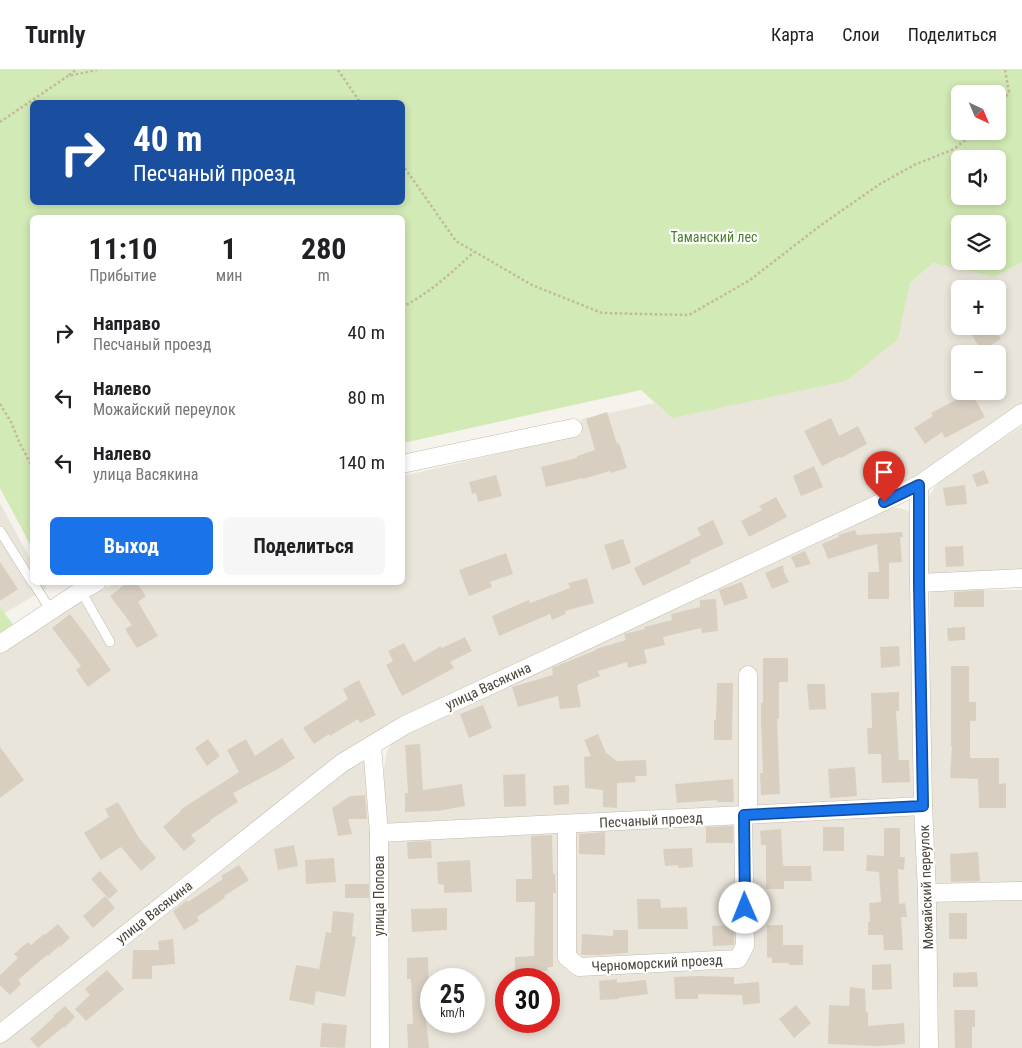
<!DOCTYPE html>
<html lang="ru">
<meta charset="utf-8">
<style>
body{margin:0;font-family:"Roboto Condensed",sans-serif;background:#f6f6f6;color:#202124;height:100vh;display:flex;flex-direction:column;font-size:19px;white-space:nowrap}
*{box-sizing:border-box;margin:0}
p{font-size:16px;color:#757577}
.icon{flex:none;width:28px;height:28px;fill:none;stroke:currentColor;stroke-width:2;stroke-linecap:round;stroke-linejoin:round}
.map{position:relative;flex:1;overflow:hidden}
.panel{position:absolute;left:30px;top:145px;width:375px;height:370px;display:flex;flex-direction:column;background:#fff;border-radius:8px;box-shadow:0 2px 8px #0003}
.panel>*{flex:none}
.guide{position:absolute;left:30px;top:30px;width:375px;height:105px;border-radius:8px;box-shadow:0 2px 8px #0003;background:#1a4fa0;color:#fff;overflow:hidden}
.needle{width:32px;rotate:136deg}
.fabs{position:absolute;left:951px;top:15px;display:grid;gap:10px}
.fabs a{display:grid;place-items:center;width:55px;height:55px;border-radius:8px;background:#fff;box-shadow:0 2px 8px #0003;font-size:25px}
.speed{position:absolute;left:420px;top:898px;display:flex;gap:10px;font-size:25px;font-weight:700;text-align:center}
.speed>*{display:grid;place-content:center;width:65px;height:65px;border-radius:50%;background:#fff;box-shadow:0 2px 8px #0003;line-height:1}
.speed small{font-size:12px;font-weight:400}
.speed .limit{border:8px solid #d22;background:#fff;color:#111}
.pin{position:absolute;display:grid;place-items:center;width:42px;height:42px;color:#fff;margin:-51px -21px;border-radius:50% 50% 50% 0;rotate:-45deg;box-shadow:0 0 5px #0007}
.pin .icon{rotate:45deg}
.me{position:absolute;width:55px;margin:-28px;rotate:359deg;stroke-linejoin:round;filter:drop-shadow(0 0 4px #0008)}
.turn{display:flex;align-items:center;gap:18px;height:105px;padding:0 20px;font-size:22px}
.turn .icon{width:65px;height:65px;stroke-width:2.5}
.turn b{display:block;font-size:35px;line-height:42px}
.eta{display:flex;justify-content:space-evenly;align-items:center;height:85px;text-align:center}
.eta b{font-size:30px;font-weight:700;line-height:35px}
.cta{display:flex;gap:10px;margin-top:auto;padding:10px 20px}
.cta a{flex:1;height:58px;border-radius:8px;background:#1a73e8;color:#fff;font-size:20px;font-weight:700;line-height:58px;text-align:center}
.cta a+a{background:#f6f6f6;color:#202124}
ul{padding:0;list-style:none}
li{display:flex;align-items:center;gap:15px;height:65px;padding:0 20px}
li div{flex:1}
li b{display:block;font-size:19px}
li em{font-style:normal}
header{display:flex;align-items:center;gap:30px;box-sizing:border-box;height:70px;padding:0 25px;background:#fff;border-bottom:1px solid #e0e0e0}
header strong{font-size:24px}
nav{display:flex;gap:28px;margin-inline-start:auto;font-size:18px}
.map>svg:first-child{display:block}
.residential{fill:#eae5da;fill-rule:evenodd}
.green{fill:#d2eab5;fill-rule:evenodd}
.building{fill:#d8cfc1}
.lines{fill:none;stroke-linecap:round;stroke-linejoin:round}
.service-casing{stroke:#c2bbae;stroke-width:10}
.minor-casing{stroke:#c2bbae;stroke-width:19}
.path{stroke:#c4b79f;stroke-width:2.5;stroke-dasharray:2.5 2.5;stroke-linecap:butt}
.service{stroke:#fff;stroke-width:9}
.minor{stroke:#fff;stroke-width:18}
.route-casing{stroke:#114b97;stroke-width:12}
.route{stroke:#1a73e8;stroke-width:9}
.labels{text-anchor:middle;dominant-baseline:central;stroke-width:4.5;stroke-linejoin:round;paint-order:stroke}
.park-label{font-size:14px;fill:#4a7f2a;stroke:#fff}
.street-label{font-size:14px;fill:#4b4439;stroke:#fff}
</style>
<header>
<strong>Turnly</strong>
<nav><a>Карта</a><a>Слои</a><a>Поделиться</a></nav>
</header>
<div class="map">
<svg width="1022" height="978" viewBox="0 0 1022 978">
<rect width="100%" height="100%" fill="#f6f3ec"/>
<g class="residential">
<path d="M 1022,192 L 1022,335 L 933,398 L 893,420 L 411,644 L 345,681 L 178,810 L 0,959 L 0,583 L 71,537 L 115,513 L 402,512 L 403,406 L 582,364 L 581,349 L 655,333 L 672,348 L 898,269 L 910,213 L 933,193 L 994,207 ZM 960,219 L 998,219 L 998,256 L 960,256 ZM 960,284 L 998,284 L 998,321 L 960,321 Z"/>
<polygon points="1022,356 1022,504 935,507 928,502 925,436 930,425 939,411"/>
<polygon points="0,433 32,492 32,512 44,513 47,518 0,546"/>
<path d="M 884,437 L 899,438 L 908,441 L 913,450 L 923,978 L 389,978 L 387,754 L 383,703 L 387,681 L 397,665 ZM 431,909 L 474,909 L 474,951 L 431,951 ZM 506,909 L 549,909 L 549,951 L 506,951 Z"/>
<polygon points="930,520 1022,520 1022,978 938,978 930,717"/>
<polygon points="360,686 365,690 373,763 374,978 0,978 0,974"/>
</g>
<g class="green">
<path d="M 0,0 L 1022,0 L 1022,192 L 994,207 L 933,193 L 910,213 L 898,269 L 846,311 L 672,348 L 641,320 L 403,373 L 402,148 L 32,148 L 32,478 L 0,418 ZM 960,24 L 998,24 L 998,61 L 960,61 ZM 32,32 L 402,32 L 402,132 L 32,132 ZM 960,89 L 998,89 L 998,126 L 960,126 ZM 960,154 L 998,154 L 998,191 L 960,191 Z"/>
<polygon points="0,537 15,557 0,567"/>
</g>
<g class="building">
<polygon points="966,256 993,256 1001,269 982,281"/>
<polygon points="971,322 985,347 945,368 942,362 925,374 914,358 933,346 931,343"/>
<polygon points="607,342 617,374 619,373 627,398 611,403 610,401 583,409 583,408 546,417 541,397 577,388 577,386 595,380 586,349"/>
<polygon points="831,348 839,366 858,356 867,374 841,388 840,387 822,396 804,361"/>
<polygon points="814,396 823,417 801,426 793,406"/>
<polygon points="984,400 989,413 977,417 972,405"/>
<polygon points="496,405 502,426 478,432 476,423 472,424 469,412"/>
<polygon points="965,415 967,434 946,436 943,418"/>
<polygon points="776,427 787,447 749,467 741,451 762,440 759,436"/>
<polygon points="713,450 724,474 690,490 691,493 643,516 634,498 701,465 697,458"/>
<polygon points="855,460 857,465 902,462 903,467 900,467 902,492 889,493 889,529 868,529 868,502 879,502 877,474 828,489 822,474 839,467 838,465"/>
<polygon points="623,469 631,493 612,500 604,475"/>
<polygon points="963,476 964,496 946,497 945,477"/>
<polygon points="805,481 811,494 796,498 791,487"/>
<polygon points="506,483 513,504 490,512 492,517 469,526 459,500"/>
<polygon points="0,492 18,519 0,531"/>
<polygon points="783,495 784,502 789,512 772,519 765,503"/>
<polygon points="587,508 594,533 565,541 566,544 552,550 550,544 499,566 492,546 529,530 530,533 570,518 568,513"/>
<polygon points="128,512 136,512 146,526 138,532 158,566 137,578 125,559 132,555 110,526"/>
<polygon points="742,512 748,528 724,536 719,520"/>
<polygon points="984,520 984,537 954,537 954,522"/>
<polygon points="716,529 718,561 702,563 701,558 663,567 665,575 644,580 647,593 628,598 627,592 598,601 600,606 577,615 581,637 560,639 558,626 518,637 512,617 553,605 552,598 596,580 596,579 626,570 624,564 645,559 644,557 672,550 671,544 700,537 700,530"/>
<polygon points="70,544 86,565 111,600 88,617 76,600 81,596 52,558"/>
<polygon points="965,557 965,570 948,571 947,558"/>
<polygon points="465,567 472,581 450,592 454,598 402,626 386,595 393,591 388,581 404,573 414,592 441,576 442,578"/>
<polygon points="899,576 900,596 881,598 880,577"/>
<polygon points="763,588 788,588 788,612 779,612 779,649 777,649 780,724 761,725 760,703 763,703 761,652 761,633 763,633"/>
<polygon points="951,596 969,596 969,632 976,632 976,651 970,651 970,688 999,688 999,714 1006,713 1006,738 979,738 978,709 950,708 952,676 951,676"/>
<polygon points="359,610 376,645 360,653 358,649 330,666 329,664 314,674 303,658 348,629 343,619"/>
<polygon points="717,613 733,613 732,670 714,670 714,650 716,650"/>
<polygon points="807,614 825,614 826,639 809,640"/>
<polygon points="899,622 899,641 896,641 899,690 909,690 910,712 882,713 881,684 868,684 867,658 872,658 871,623"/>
<polygon points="483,635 492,658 469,668 460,644"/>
<polygon points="598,664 606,683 617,691 646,690 647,706 635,706 636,712 617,713 617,738 603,737 603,720 585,718 584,687 591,686 584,670"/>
<polygon points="282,668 295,688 278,699 233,723 238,732 210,750 211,751 191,765 196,771 184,781 163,757 181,741 180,740 239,702 227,680 246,669 255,686"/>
<polygon points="208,669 220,686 207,696 195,678"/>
<polygon points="420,674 423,720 462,714 465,736 438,741 405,742 405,723 408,723 405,675"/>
<polygon points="0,677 24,710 0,728"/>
<polygon points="855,697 857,726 830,728 828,699"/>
<polygon points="525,704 526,736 504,737 503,705"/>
<polygon points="733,709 734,732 717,732 717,730 677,733 675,714"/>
<polygon points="569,715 569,734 554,735 553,716"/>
<polygon points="365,725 367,749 348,749 352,764 338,766 332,738 350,726"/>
<polygon points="118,732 139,768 156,788 141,801 121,777 101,790 84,763 109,747 105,739"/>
<polygon points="733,756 733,773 706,773 706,757"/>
<rect x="823" y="757" width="21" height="24"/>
<polygon points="884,758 900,758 900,787 905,787 904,800 898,799 899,834 905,833 907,847 901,847 903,880 884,880 883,865 868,865 868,852 870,852 869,833 881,832 879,802 866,801 867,785 884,786"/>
<polygon points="781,759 783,795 784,795 784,796 811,796 812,811 784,811 784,819 766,819 766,775 761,775 760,761"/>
<polygon points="605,762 605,785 579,784 579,764"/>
<polygon points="552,765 553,804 555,804 556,823 553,823 553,897 548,897 547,901 515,900 515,887 534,886 535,832 516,832 516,809 532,809 531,766"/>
<polygon points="431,771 432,788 408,789 407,772"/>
<polygon points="294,775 298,796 278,800 274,779"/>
<polygon points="692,778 693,797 678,798 678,795 665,796 663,779"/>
<polygon points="978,782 980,811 951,812 950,784"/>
<polygon points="334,788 336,812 306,814 305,790"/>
<polygon points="470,790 472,822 444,823 444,815 438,814 437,792"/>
<polygon points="239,795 249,810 224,826 225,828 197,847 199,851 184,860 173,841 187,830 188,832 223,809 221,806"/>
<polygon points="100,801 118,821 109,829 91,809"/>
<rect x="345" y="814" width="24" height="14"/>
<polygon points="105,826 115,838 93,858 83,846"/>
<polygon points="637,829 660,829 661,838 687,837 688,859 638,859"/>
<polygon points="447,838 447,860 412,862 411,839"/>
<polygon points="333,841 354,843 352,866 356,867 345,927 316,921 314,935 289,930 296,895 319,899 326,862 331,863"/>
<rect x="949" y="843" width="18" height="26"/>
<polygon points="58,854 70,868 60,877 59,876 48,886 47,885 18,910 21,914 10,925 0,915 0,905 18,888 14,884 28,872 31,875 44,864 45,865"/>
<polygon points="734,855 734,875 713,876 712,856"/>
<polygon points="767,855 783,855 783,875 803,875 803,895 789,895 789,893 772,893 772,888 767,887"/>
<polygon points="613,860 628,860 628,883 599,885 581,885 582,864 613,866"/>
<polygon points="173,869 175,894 152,896 152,909 132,909 133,880 159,880 158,871"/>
<polygon points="428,887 429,924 431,924 431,940 425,940 429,978 408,978 407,954 413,954 411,909 407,909 407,888"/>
<polygon points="891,894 892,919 872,920 872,895"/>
<polygon points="107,900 124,919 86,951 75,939 90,925 85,919"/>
<polygon points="977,902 978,917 953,917 953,903"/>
<polygon points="698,906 734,907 734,914 759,912 760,933 743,935 742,925 698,924 698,929 675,929 674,907"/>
<polygon points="617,909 617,913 646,910 648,924 618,928 618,929 600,930 599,911"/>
<polygon points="850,917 865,919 866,942 868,942 868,956 904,953 905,974 878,976 828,974 829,935 849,936"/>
<polygon points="796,935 811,953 794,968 779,949"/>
<polygon points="65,936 75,947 64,958 63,957 38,978 30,969 54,947 53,946"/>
<polygon points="954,940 975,940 975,957 972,957 972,978 955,978"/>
<polygon points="322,953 347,955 345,978 320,977"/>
</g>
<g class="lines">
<defs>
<g id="service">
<polyline points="0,461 32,512"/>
<polyline points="33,512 51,541"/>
<polyline points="81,521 110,572"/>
</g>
<g id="minor">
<polyline points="402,394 573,358"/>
<polyline points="919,415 919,513 923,736 927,823 929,978"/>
<polyline points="919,513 1022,508"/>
<polyline points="0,574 79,522 97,512"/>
<polyline points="748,605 748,745"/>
<polyline points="372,675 379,763 380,978"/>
<polyline points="567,754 567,887 579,897 738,889 745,876 743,745"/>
<polyline points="379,763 923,736"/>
<polyline points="927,823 1022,821"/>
<polyline points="0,964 342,693 405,655 919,415 1022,343"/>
</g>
</defs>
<use href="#service" class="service-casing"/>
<use href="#minor" class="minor-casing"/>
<g class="path">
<polyline points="338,0 360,32"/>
<polyline points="69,5 76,0"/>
<polyline points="998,39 1009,22 1005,0"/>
<polyline points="0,52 68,6 97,0"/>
<polyline points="402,94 456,171 532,215 602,243 689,245 750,210 821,155 880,114 914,95 954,79 977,61"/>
<path d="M 402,237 C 430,223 452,202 474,182"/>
<polyline points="0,334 11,352 20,374 32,396"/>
</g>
<use href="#service" class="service"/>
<use href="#minor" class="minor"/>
</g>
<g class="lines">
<defs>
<polyline id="route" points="745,838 744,745 923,736 919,513 919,415 884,432"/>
</defs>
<use href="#route" class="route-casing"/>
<use href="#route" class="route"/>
</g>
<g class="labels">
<g class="park-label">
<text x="714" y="167">Таманский лес</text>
</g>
<g class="street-label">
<text transform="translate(488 616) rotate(-25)">улица Васякина</text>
<text transform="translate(651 750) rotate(-3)">Песчаный проезд</text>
<text transform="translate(926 817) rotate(-92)">Можайский переулок</text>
<text transform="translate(379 826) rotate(-90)">улица Попова</text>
<text transform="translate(154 842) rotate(-38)">улица Васякина</text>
<text transform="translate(657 893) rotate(-3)">Черноморский проезд</text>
</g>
</g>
</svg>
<div class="fabs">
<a><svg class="needle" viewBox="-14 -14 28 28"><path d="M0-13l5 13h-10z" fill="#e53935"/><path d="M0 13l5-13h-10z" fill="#757577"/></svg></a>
<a><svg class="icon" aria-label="sound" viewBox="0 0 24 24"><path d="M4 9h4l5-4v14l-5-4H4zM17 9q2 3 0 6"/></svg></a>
<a><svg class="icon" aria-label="layers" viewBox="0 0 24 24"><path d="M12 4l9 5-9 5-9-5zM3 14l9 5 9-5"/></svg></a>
<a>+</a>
<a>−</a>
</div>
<div class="speed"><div>25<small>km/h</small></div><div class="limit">30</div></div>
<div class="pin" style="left:884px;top:432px;background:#d93025"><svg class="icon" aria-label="arrive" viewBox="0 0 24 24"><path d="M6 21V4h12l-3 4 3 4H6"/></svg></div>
<svg class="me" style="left:745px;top:838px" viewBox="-20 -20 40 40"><circle r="19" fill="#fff"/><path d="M0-13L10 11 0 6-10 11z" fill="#1a73e8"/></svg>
<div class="guide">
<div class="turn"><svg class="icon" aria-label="right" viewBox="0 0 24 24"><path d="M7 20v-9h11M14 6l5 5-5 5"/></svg><div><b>40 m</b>Песчаный проезд</div></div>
</div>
<section class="panel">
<div class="eta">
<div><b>11:10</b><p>Прибытие</p></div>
<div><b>1</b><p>мин</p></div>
<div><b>280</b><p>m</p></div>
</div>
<ul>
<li><svg class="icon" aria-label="right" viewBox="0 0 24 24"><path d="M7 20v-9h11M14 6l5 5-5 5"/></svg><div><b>Направо</b><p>Песчаный проезд</p></div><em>40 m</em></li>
<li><svg class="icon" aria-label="left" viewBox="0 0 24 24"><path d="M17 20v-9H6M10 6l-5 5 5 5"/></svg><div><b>Налево</b><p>Можайский переулок</p></div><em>80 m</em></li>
<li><svg class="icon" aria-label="left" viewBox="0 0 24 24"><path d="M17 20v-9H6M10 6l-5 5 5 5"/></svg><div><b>Налево</b><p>улица Васякина</p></div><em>140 m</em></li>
</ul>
<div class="cta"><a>Выход</a><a>Поделиться</a></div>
</section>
</div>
